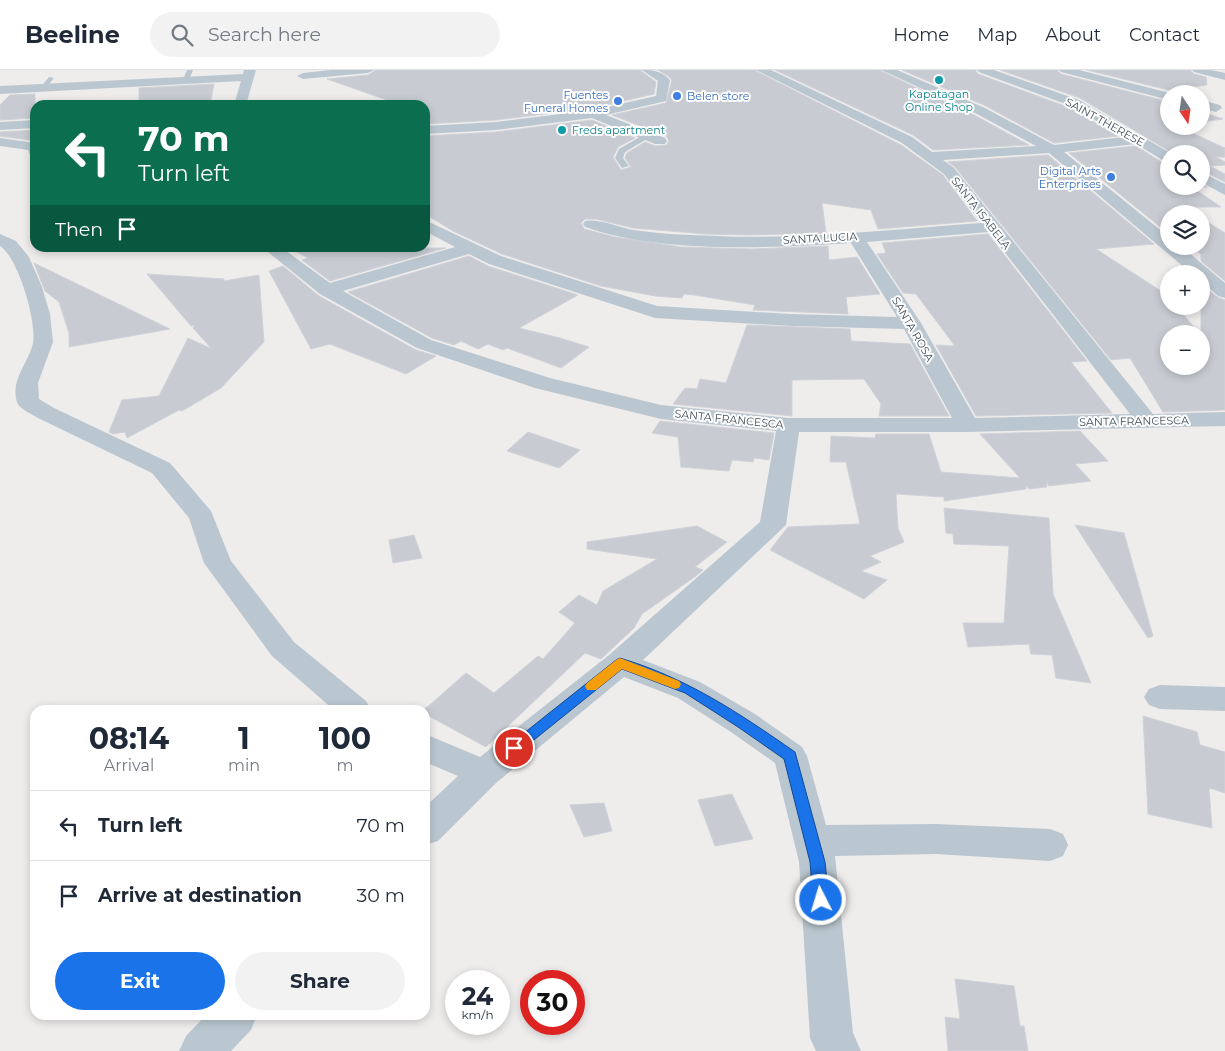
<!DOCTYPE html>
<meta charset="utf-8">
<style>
body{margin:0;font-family:Montserrat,sans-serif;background:#f2f2f3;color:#1f2937;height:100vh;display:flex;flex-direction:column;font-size:19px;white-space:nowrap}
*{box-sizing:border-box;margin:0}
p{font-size:16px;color:#747a83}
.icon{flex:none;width:28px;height:28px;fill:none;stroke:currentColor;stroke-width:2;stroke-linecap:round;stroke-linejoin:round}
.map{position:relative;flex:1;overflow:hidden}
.drawer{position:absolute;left:30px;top:635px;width:400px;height:315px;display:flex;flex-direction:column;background:#fff;border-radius:15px;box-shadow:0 2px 8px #0003}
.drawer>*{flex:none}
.banner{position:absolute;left:30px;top:30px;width:400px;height:152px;border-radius:15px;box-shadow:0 2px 8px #0003;background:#0b6e4f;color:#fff;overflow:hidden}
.needle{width:32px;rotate:167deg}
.controls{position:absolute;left:1160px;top:15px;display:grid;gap:10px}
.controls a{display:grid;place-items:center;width:50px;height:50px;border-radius:50%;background:#fff;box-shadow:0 2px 8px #0003;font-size:25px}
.speed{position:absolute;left:445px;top:900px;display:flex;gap:10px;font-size:25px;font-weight:700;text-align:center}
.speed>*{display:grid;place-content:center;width:65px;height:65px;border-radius:50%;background:#fff;box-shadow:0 2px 8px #0003;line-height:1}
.speed small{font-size:12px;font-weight:400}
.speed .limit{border:8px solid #d22;background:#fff;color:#111}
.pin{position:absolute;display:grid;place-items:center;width:42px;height:42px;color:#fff;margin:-21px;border:2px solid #fff;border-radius:50%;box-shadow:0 1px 5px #0007}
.me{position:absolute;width:55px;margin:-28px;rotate:355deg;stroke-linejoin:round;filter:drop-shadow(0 0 4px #0008)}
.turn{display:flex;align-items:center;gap:18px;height:105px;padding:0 25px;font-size:22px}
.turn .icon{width:65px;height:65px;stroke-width:2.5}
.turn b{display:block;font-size:35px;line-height:42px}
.then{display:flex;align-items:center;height:48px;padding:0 25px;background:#0003;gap:10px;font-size:19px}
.eta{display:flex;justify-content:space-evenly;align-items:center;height:85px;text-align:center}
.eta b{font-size:30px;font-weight:700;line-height:35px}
.primary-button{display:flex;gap:10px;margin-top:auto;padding:10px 25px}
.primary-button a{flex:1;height:58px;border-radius:30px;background:#1a73e8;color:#fff;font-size:20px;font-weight:700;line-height:58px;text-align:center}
.primary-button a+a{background:#f2f2f3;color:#1f2937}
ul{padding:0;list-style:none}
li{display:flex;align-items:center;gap:15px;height:70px;padding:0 25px;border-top:1px solid #e0e1e3}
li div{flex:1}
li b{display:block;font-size:19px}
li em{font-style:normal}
header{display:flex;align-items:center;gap:30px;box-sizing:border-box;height:70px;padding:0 25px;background:#fff;border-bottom:1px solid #e0e1e3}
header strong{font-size:24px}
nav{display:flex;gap:28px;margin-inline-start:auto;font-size:18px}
.search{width:350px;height:45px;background:#f2f2f3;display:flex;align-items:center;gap:12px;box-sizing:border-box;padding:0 18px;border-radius:28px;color:#747a83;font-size:19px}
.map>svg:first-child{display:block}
.building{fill:#c8cbd2;stroke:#d0d2d9}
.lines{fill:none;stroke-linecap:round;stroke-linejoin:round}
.service{fill:#bbc7d0;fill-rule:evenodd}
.minor{fill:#bbc7d0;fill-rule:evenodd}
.route{fill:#1a73e8;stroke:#114b97}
.slow{fill:#f59e0b}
.culture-dot{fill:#0f9aa8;stroke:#fff;stroke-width:2}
.shop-dot{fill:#3f7fe0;stroke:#fff;stroke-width:2}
.labels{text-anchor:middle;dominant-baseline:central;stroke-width:4;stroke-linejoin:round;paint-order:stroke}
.far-culture-label{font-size:11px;fill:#0d838f;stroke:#fff}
.far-shop-label{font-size:11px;fill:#366cbe;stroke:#fff;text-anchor:end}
.far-street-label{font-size:11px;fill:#43505b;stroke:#fff}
</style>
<header>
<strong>Beeline</strong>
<div class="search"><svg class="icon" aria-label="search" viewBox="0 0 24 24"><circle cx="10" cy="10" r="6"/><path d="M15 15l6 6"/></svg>Search here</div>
<nav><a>Home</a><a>Map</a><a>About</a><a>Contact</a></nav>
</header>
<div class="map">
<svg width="1225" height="981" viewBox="0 0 1225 981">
<rect width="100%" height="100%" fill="#efecec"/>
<g class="building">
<polygon points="376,0 640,0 656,12 654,24 593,38 496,50 425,54 425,35 401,35 327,9 368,5"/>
<polygon points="658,0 754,0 901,75 943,105 977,151 878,159 871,140 822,133 826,163 749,165 706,164 633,158 596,149 585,149 581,153 584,159 615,167 681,177 752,179 828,176 829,190 857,187 880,224 846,227 848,244 753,240 755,235 694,225 684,224 682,228 655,226 601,216 502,184 453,161 425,144 425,124 429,116 425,114 425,66 496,62 592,50 635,68 618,77 613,87 621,100 631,97 625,88 627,83 645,72 655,76 667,75 669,70 666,66 612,45 666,33 672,10 668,6"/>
<polygon points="775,0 879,0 976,46 1029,75 933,80 913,65"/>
<polygon points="902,0 975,0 978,4 1070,38 1118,66 1054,73 986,36"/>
<polygon points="1000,0 1057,0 1061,4 1169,32 1169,56 1177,56 1225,78 1225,87 1216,87 1225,92 1225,95 1210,96 1225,104 1225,112 1201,100 1201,84 1174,84 1080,28"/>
<polygon points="1087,0 1190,0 1194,4 1206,7 1207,15 1168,20"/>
<polygon points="214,14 210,35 139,35 139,18"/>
<polygon points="35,24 35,48 0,50 0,35 10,25"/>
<polygon points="1201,40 1209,42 1205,43 1223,49 1201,52"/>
<polygon points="35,60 35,71 0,66 0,62"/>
<polygon points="1136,76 1163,93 1169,94 1169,116 1201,116 1201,114 1207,117 1192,117 1221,137 1184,137 1194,144 1169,144 1169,164 1069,83"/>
<polygon points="1048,85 1154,174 1096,179 1164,223 1169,228 1169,236 1176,236 1200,264 1169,264 1169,296 1201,296 1201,214 1217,227 1225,230 1225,340 1163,342 1130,288 1111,290 955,97 948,92"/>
<polygon points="1201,148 1225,163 1225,211 1201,191 1201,184 1189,176 1201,176"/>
<polygon points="988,164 1087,291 1071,292 1112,343 976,346 936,275 955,276 916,224 903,223 877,184 886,183 882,173"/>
<polygon points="290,178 446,178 330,211 302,190 308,188"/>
<polygon points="469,186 488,196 578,225 519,258 560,268 589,277 561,298 507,278 503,280 488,274 478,279 461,271 454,275 432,268 348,222"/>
<polygon points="34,193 170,259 69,277 69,263 59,232 45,221"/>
<polygon points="283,196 319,226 416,280 436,286 406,304 330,274 311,279 269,201"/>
<polygon points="147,204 224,209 224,211 259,205 264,272 221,318 182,341 179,340 127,368 125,362 113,364 109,362 122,330 159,326 188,268 212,279 193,258 195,255 191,256"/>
<polygon points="747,255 850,259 851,271 910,274 949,346 879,346 881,334 864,309 792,310 792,346 673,334 685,318 697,319 700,309 726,313"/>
<polygon points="660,351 774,363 769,390 754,388 753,392 732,390 729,401 681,397 678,367 652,363"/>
<polygon points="1080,361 1108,391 1075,394 1091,411 1049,416 1046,411 1047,417 1029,419 1026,415 1026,419 944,431 944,427 896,424 898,458 904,472 870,486 881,492 861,501 887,510 864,529 770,480 788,457 860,454 846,392 830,392 831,366 875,368 876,364 929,364 941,402 1020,408 980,364"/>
<polygon points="528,362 580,380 559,398 507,381"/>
<polygon points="944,438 1049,448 1053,524 1091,613 1056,608 1052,585 1031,584 1029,574 968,577 963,553 1004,553 1009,476 954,474 953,464 946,463"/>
<polygon points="1075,455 1124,463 1153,566 1148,568"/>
<polygon points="697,456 727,472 695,497 703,500 696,506 642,544 634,558 601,589 585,583 486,677 425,644 424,640 466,603 494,623 538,586 543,589 575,553 559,542 579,525 597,535 603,521 657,489 587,479 587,472"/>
<polygon points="414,465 422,488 393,493 389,470"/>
<polygon points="1143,646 1197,662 1200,675 1225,682 1225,723 1209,718 1212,758 1148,744"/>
<polygon points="732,724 753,769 715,776 698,730"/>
<polygon points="604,733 612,761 584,767 570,735"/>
<polygon points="955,909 1014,916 1020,956 1024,956 1028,981 948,981 945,947 960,949"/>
</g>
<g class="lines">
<g class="service">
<polygon points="187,0 193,0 189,10 186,12 183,10"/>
<polygon points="49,7 54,8 45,19 41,19 40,18"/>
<polygon points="645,64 652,66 625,82 623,88 629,96 622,98 615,88 619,79"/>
</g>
<g class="minor">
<polygon points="244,0 256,0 246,35 234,35 241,11 0,24 0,16 243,4"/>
<polygon points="331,0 374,0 368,3 303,9 297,6 303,3"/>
<path d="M 642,0 C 654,0 662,1 670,10 L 666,31 L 606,45 L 665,68 L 667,71 L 665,74 L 655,74 L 592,48 L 496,60 L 425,64 L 425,56 L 496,52 L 593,40 L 656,26 L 658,11 Z"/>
<path d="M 756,0 L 771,0 L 912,67 L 932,82 L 1036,76 L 977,44 L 881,0 L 897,0 L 985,38 L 1054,75 L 1124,67 L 1071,36 L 979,2 L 977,0 L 994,0 L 1079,30 L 1172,84 L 1169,84 L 1169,92 L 1164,91 L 1136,74 L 1064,82 L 1169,167 L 1169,176 L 1181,176 L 1225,213 L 1225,228 L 1218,226 L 1201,211 L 1201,204 L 1192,204 L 1049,83 L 943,90 L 954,98 L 1153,344 L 1225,342 L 1225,356 L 967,362 L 799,362 L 786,455 L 643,590 L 700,612 L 755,644 L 802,677 L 807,686 L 826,755 L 936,754 L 1050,759 L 1063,764 L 1068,775 L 1063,786 L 1050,791 L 936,784 L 835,786 L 853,963 L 861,981 L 816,981 L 810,968 L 799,792 L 775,693 L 731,662 L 678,628 L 624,607 L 496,713 L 438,771 L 425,775 L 425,737 L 458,706 L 425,692 L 425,664 L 480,687 L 609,585 L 760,452 L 776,361 L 661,349 L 535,318 L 417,278 L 320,224 L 263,178 L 282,178 L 330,213 L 455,177 L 425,161 L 425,150 L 501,186 L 657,236 L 791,244 L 897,247 L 851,173 C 770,178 662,184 585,157 L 583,154 L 585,151 C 597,148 619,157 633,160 C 661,164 689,165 716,166 C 805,170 893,159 981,153 L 944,104 L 902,73 ZM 989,162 L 1130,344 L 975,348 L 921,253 L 867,172 ZM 469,184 L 489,194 L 655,248 L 791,256 L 904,259 L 952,348 L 788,348 L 661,335 L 550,308 L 431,270 L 343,221 Z"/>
<polygon points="1059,0 1079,0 1174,24 1169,24 1169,30 1061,2"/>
<polygon points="1192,0 1211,0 1225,3 1225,10 1194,2"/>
<polygon points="1201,30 1220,35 1222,38 1216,42 1201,38"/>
<polygon points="35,50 35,58 0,60 0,52"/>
<polygon points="0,68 35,73 35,86 30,85 28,80 0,76"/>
<polygon points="1201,102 1225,114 1225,125 1201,112"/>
<path d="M 0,164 L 16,171 L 29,187 L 42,217 L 50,244 L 53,272 L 38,313 L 39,329 L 54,338 L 170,393 L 211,441 L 231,491 L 294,572 L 366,631 L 371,640 L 334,640 L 272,586 L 204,493 L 189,448 L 152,403 L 38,348 C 32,344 19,339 17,332 C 10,310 29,292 33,273 C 37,252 18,187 0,176 Z"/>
<polygon points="1160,615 1225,617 1225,641 1160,639 1149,635 1144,627 1149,619"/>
<polygon points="206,945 257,945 251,960 231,981 179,981 186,966"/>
</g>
</g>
<path class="route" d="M 620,588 C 687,608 739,643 795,682 L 825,792 L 829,830 L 826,835 L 821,837 L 815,835 L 813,830 L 810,792 L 784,689 L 738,657 L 685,623 L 622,599 L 519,682 L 514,684 L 509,682 L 507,678 L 509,675 L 616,590 Z"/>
<polygon class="slow" points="620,588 679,611 681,614 679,618 675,619 622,599 596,620 587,620 585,616 587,613 616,590"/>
<g class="culture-dot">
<circle cx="939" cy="10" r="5"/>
<circle cx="562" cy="60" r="5"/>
</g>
<g class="shop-dot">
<circle cx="677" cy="26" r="5"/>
<circle cx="618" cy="31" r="5"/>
<circle cx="1111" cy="107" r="5"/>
</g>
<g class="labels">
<g class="far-culture-label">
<text x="939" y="24">Kapatagan<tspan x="939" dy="13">Online Shop</tspan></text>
<text x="572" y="60" text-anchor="start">Freds apartment</text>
</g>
<g class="far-shop-label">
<text x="608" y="25">Fuentes<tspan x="608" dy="13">Funeral Homes</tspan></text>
<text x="687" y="26" text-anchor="start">Belen store</text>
<text x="1101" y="101">Digital Arts<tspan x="1101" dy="13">Enterprises</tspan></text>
</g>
<g class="far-street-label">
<text transform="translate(1105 52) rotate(29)">SAINT THERESE</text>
<text transform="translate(981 143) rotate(52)">SANTA ISABELA</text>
<text transform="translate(820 168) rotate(-3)">SANTA LUCIA</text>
<text transform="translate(913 259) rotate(60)">SANTA ROSA</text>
<text transform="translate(729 349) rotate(6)">SANTA FRANCESCA</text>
<text transform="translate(1134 351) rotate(-1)">SANTA FRANCESCA</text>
</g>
</g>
</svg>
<div class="controls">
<a><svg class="needle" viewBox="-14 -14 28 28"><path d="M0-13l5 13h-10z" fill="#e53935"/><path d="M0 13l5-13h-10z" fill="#747a83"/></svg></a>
<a><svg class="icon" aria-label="search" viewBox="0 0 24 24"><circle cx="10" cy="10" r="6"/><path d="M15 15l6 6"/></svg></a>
<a><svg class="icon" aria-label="layers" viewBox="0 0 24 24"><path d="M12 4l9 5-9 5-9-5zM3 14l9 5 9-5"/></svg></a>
<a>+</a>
<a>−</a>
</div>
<div class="speed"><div>24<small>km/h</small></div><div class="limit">30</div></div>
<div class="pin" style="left:514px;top:678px;background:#d93025"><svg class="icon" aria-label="arrive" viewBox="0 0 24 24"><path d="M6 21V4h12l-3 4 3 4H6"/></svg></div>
<svg class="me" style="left:821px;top:830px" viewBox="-20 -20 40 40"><circle r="17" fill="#1a73e8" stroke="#fff" stroke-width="3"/><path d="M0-11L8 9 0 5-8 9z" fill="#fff"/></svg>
<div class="banner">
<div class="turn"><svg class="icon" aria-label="left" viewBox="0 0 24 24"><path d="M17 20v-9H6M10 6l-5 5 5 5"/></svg><div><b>70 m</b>Turn left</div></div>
<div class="then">Then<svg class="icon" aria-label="arrive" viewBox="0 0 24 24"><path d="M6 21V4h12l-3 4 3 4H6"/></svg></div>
</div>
<section class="drawer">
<div class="eta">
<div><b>08:14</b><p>Arrival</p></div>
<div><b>1</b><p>min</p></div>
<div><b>100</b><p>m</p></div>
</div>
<ul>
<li><svg class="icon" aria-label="left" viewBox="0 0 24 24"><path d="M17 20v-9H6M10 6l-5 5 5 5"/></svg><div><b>Turn left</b></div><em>70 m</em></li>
<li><svg class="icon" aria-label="arrive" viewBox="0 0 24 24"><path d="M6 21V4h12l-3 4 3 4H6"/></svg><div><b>Arrive at destination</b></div><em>30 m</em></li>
</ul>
<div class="primary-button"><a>Exit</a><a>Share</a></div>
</section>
</div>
